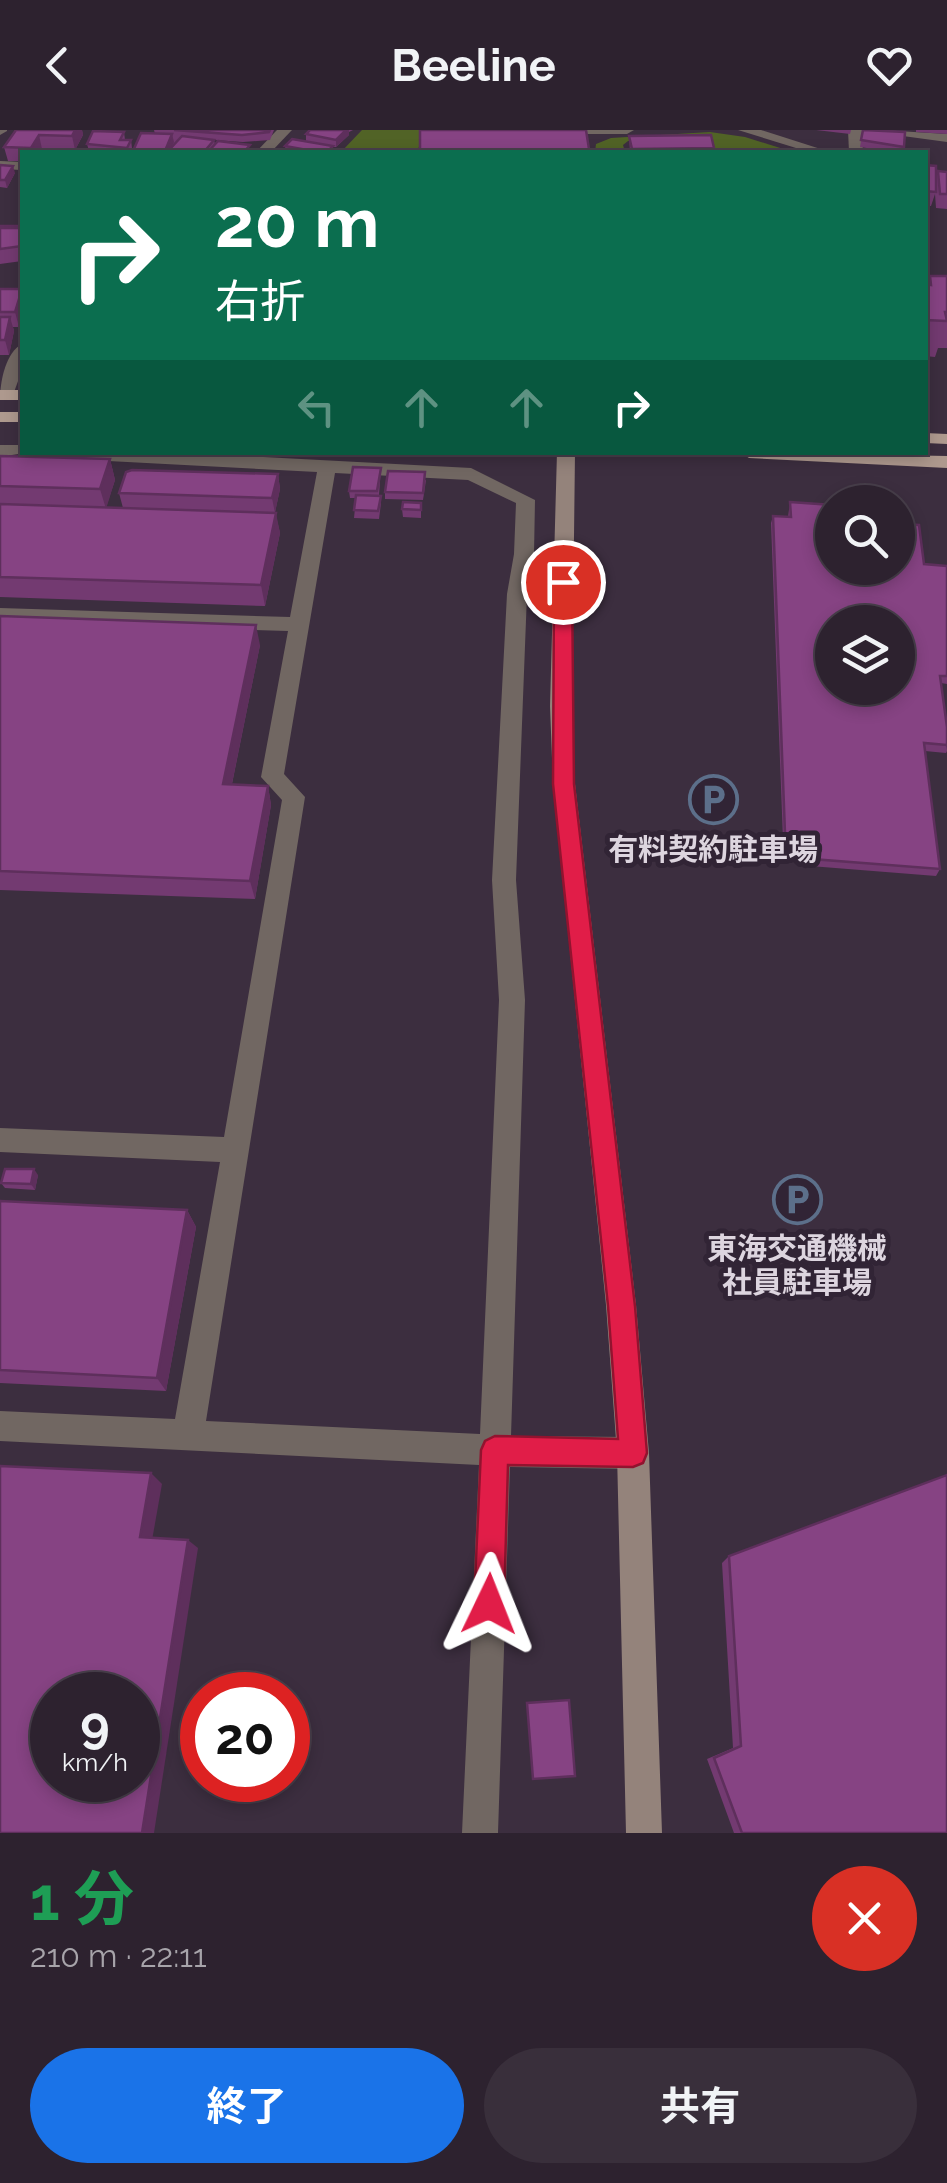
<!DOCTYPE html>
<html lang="ja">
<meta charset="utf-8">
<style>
body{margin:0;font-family:Raleway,"Noto Sans JP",sans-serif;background:#392f3b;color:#f1f3f6;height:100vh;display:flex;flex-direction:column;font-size:38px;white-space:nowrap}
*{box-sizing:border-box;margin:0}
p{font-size:32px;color:#a7a4aa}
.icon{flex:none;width:55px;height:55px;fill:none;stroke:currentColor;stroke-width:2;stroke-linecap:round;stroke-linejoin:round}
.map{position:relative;height:1703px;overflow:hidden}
.details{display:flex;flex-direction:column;background:#2d222f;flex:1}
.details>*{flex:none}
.hud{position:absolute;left:20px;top:20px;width:908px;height:305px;border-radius:0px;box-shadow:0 5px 15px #0003,0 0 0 2px #483f4b;background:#0b6e4f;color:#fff;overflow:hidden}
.buttons{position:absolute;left:815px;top:355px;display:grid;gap:20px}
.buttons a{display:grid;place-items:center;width:100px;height:100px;border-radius:50%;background:#2d222f;box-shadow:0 5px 15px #0003,0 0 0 2px #483f4b;font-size:50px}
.speed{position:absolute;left:30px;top:1542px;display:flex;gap:20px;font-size:50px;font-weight:700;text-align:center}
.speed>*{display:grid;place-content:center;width:130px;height:130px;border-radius:50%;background:#2d222f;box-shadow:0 5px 15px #0003,0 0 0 2px #483f4b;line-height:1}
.speed small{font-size:25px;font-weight:400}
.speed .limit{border:15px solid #d22;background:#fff;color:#111}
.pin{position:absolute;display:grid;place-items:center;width:85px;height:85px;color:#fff;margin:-42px;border:5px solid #fff;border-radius:50%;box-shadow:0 2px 10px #0007}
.me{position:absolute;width:110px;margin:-55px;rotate:2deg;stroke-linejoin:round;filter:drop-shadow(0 0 8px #0008)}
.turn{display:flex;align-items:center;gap:35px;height:210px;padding:0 30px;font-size:45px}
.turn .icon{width:130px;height:130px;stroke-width:2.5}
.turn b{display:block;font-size:70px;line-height:85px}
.lanes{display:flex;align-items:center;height:95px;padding:0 30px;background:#0003;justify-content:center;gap:50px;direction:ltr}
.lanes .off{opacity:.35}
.round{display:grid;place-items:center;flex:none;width:105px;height:105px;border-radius:52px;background:#392f3b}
.summary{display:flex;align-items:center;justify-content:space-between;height:170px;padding:0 30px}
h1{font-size:60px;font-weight:700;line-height:75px;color:#1e9e55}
.button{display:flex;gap:20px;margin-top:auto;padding:20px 30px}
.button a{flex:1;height:115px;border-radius:60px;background:#1a73e8;color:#fff;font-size:40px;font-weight:700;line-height:115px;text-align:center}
.button a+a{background:#392f3b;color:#f1f3f6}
header{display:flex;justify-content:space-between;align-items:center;height:130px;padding:0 30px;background:#2d222f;font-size:45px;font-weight:700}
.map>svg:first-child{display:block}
.green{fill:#516326}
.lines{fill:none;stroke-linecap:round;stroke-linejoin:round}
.lane{fill:#716762;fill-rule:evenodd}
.street{fill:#716762;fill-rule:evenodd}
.secondary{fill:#94837b;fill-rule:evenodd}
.primary{fill:#ae998e;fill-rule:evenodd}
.wall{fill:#733a71}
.shaded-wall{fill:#5e2f5c}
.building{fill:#864383;stroke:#5e2f5c;stroke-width:2.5;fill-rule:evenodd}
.route{fill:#e11d48;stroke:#92132f;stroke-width:2.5}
.labels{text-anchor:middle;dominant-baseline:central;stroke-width:10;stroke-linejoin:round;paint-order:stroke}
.poi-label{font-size:30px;font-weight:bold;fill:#ddd5df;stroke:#312435}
</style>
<header><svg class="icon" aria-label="back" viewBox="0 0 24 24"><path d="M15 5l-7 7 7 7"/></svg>Beeline<svg class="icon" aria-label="heart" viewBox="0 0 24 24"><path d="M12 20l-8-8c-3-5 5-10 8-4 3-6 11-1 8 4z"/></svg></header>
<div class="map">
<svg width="947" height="1703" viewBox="0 0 947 1703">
<rect width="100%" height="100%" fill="#3c2e3f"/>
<g class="green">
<polygon points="362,0 479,0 422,15 413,22 341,22"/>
<polygon points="710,2 745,7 793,22 717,22 709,10 628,11 623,15 625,22 595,22 596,14 611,8"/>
</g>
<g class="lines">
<g class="lane">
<polygon points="0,315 22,315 22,322 30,322 0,327"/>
<path d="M 42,322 L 168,322 L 471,338 L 535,370 L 534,424 L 527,464 L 516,750 L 525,870 L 511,1306 L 633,1307 L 644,1312 L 649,1323 L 644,1334 L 633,1339 L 510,1337 L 498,1703 L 462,1703 L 479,1335 L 0,1311 L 0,1281 L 175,1289 L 220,1032 L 0,1022 L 0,998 L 224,1007 L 282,670 L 261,647 L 288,501 L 0,492 L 0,478 L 290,487 L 317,342 L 51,328 ZM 335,343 L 468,350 L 516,373 L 514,424 L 507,464 L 492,750 L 499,870 L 480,1304 L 206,1291 L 305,667 L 284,644 Z"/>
</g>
<g class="street">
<polygon points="0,0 7,0 7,1 0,5"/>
<polygon points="277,0 292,0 271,22 256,22"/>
<polygon points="516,0 634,0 627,4 523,4"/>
<polygon points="738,0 761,0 830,22 809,22"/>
<polygon points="848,0 862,0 863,22 849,22"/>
<polygon points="881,0 947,4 947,12 888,4"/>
<polygon points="0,31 22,32 22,40 0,39"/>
<path d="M 22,214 L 22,240 L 13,265 L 0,269 C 0,251 6,222 22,214 Z"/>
</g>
<polygon class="secondary" points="557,322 575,322 572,576 575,654 636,1175 649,1323 662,1703 626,1703 617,1323 606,1175 553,654 550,576"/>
<g class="primary">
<rect x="0" y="260" width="22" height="10"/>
<rect x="0" y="282" width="22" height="10"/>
<polygon points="925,303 947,304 947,314 925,313"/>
<polygon points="740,322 947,326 947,338 749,328"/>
</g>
</g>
<g class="wall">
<polygon points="16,0 82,0 83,5 75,20 42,19 40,22 22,22 22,31 8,31 4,17"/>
<polygon points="154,0 274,0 270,10 243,12 214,10 215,14 251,22 171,22 170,20 169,22 133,22 155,4"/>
<polygon points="310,0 353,0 349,2 349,5 336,17 333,17 333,22 286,22 285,16 306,11 306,4"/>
<polygon points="816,0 851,0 850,4"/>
<polygon points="863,0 904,17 902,22 910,22 893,22 860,17"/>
<polygon points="916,0 947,0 947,4 916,2"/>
<polygon points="124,2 125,10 131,10 132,18 130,22 89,21 87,14"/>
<polygon points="629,6 714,18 714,22 630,22"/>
<polygon points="589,19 588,22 420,22"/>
<polygon points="0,35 15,43 7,58 0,57"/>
<polygon points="925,35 936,50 938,41 947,42 947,79 936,78 935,64 931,76 925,76"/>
<polygon points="0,96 22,96 22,131 0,134"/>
<polygon points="930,146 947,146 947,218 938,218 935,227 925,226 925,154 927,154"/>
<polygon points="0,159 22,159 19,197 13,197 14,201 9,225 0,225"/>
<polygon points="0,326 110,329 115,350 106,377 123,378 119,363 278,344 280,359 275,382 280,403 265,476 0,467"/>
<polygon points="381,338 379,365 381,366 381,373 379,389 354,388 356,368 350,368 349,361"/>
<polygon points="426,350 423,370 385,369 385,362"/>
<polygon points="790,372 924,434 947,436 947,554 941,553 947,621 946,623 925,621 940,739 936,746 810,736 808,712 783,710 771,393 773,386 788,387"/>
<polygon points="421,373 421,388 403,387 402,379"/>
<polygon points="0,486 260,515 232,654 268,656 271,675 255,769 0,760"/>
<polygon points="38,1045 35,1060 5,1058 1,1053"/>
<polygon points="0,1071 187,1080 196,1097 166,1261 0,1253"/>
<polygon points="729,1426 947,1703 734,1703 707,1629 733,1618 722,1433"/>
</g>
<g class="shaded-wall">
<polygon points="75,0 82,0 83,5 75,20 72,6"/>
<polygon points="346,0 349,0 349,5 336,17 336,10"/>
<polygon points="172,4 174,12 169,22 165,22"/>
<polygon points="39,5 42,19 40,22 33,22 31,18"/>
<polygon points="13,36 15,43 7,58 5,50"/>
<polygon points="22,160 22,187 19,197 15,182"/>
<polygon points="10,187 14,201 9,225 5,210"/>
<polygon points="110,329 115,350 106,379 100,359"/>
<polygon points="278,344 280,359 275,383 272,368"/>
<polygon points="276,383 280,403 265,476 261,455"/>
<polygon points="256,495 260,515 228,673 223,654"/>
<polygon points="268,656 271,675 255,769 250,751"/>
<polygon points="34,1039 38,1045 35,1060 31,1054"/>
<polygon points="187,1080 196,1097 166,1261 157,1248"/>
<polygon points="151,1343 162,1354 151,1416 140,1407"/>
<polygon points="188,1410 198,1418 154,1703 142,1703"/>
</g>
<g class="building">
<polygon points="16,0 75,0 72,6 39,5 31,18 4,17"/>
<polygon points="174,0 270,0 269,2 242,5"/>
<polygon points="310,0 346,0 336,10 306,4"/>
<polygon points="420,0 586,0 589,19 568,20 569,22 420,22"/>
<polygon points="863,0 905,2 904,17 861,10"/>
<polygon points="93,1 124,2 120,10 131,10 127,18 87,14"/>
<polygon points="141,3 172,4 165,21 133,21"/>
<polygon points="711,5 714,18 632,19 629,6"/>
<polygon points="182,6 214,10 204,22 187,22 170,19"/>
<polygon points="292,9 333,16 327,22 299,22 302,19 285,16"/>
<polygon points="218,11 250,15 244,22 208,22"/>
<polygon points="0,35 13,36 5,50 0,50"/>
<polygon points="925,35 936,36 936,62 925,61"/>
<polygon points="938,41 947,42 947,64 940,64"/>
<rect x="0" y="96" width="22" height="2"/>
<polygon points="0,98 22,98 22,116 0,119"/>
<polygon points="930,146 947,146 947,182 945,182 947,191 925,190 925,154 931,155"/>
<polygon points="0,159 22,159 15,182 0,182"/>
<polygon points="0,187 10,187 5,210 0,210"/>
<polygon points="0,326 110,329 100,359 0,356"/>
<polygon points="353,337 381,338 377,361 349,361"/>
<polygon points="132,340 278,344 272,368 119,363 126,342"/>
<polygon points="388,341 425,342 423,363 385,362"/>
<polygon points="356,365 381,366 378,381 354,380"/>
<polygon points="403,372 421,373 421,380 402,379"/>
<path d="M 790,372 L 832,375 L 832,438 L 898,438 L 898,394 L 919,395 L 924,434 L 947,436 L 947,546 L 940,546 L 947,597 L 947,615 L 924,613 L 940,739 L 812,729 L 811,705 L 785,703 L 773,386 L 791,387 ZM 832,492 L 898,492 L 898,558 L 832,558 Z"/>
<polygon points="0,374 276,383 261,455 0,447"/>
<polygon points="0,486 256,495 223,654 268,656 250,751 0,741"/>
<polygon points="5,1039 34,1039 31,1054 1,1053"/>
<polygon points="0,1071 187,1080 157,1248 0,1240"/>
<path d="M 0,1336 L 151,1343 L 140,1407 L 188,1410 L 142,1703 L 0,1703 ZM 52,1565 L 138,1565 L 138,1650 L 52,1650 Z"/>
<polygon points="947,1345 947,1703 742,1703 714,1628 741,1616 729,1426"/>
<polygon points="569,1570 575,1646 533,1649 527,1573"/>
</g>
<polygon class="route" points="563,446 572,452 574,654 635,1176 647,1323 643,1333 633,1337 508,1335 504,1474 500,1484 489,1489 478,1484 474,1474 481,1320 485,1311 495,1306 618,1309 608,1176 553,654 554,452"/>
<defs>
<symbol id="parking-ring" viewBox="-11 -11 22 22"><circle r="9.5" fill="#312435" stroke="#5c6f8a" stroke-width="1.5"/><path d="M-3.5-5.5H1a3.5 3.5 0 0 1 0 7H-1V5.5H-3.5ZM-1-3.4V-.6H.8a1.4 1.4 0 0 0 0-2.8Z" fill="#5c6f8a"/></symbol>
</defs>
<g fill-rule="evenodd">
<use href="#parking-ring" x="686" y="642" width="55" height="55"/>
<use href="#parking-ring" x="770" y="1042" width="55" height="55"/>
</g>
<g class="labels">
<g class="poi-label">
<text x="713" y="719">有料契約駐車場</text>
<text x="797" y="1118">東海交通機械<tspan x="797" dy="34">社員駐車場</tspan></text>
</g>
</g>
</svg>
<div class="buttons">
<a><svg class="icon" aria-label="search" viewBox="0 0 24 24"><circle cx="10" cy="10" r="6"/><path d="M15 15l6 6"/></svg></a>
<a><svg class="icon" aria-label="layers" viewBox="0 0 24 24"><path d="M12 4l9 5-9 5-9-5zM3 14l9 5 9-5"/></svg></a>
</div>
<div class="speed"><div>9<small>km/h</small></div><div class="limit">20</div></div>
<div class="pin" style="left:563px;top:452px;background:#d93025"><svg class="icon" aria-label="arrive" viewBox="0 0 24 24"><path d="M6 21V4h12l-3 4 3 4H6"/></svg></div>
<svg class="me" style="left:489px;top:1474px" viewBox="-20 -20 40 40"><path d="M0-17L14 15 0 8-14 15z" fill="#e11d48" stroke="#fff" stroke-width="4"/></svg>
<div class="hud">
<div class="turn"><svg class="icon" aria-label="right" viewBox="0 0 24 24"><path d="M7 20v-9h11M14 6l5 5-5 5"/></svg><div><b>20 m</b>右折</div></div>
<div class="lanes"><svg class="icon off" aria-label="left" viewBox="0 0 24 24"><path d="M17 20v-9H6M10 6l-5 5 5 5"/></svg><svg class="icon off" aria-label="ahead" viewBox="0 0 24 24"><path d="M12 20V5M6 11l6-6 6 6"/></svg><svg class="icon off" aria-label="ahead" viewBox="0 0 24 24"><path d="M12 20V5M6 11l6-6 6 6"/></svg><svg class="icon" aria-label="right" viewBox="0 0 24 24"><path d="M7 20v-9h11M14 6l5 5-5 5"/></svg></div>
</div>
</div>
<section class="details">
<div class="summary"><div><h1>1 分</h1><p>210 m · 22:11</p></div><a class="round" style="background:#d93025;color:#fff"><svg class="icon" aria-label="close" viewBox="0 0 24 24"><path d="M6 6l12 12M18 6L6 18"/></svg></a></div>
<div class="button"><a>終了</a><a>共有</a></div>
</section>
